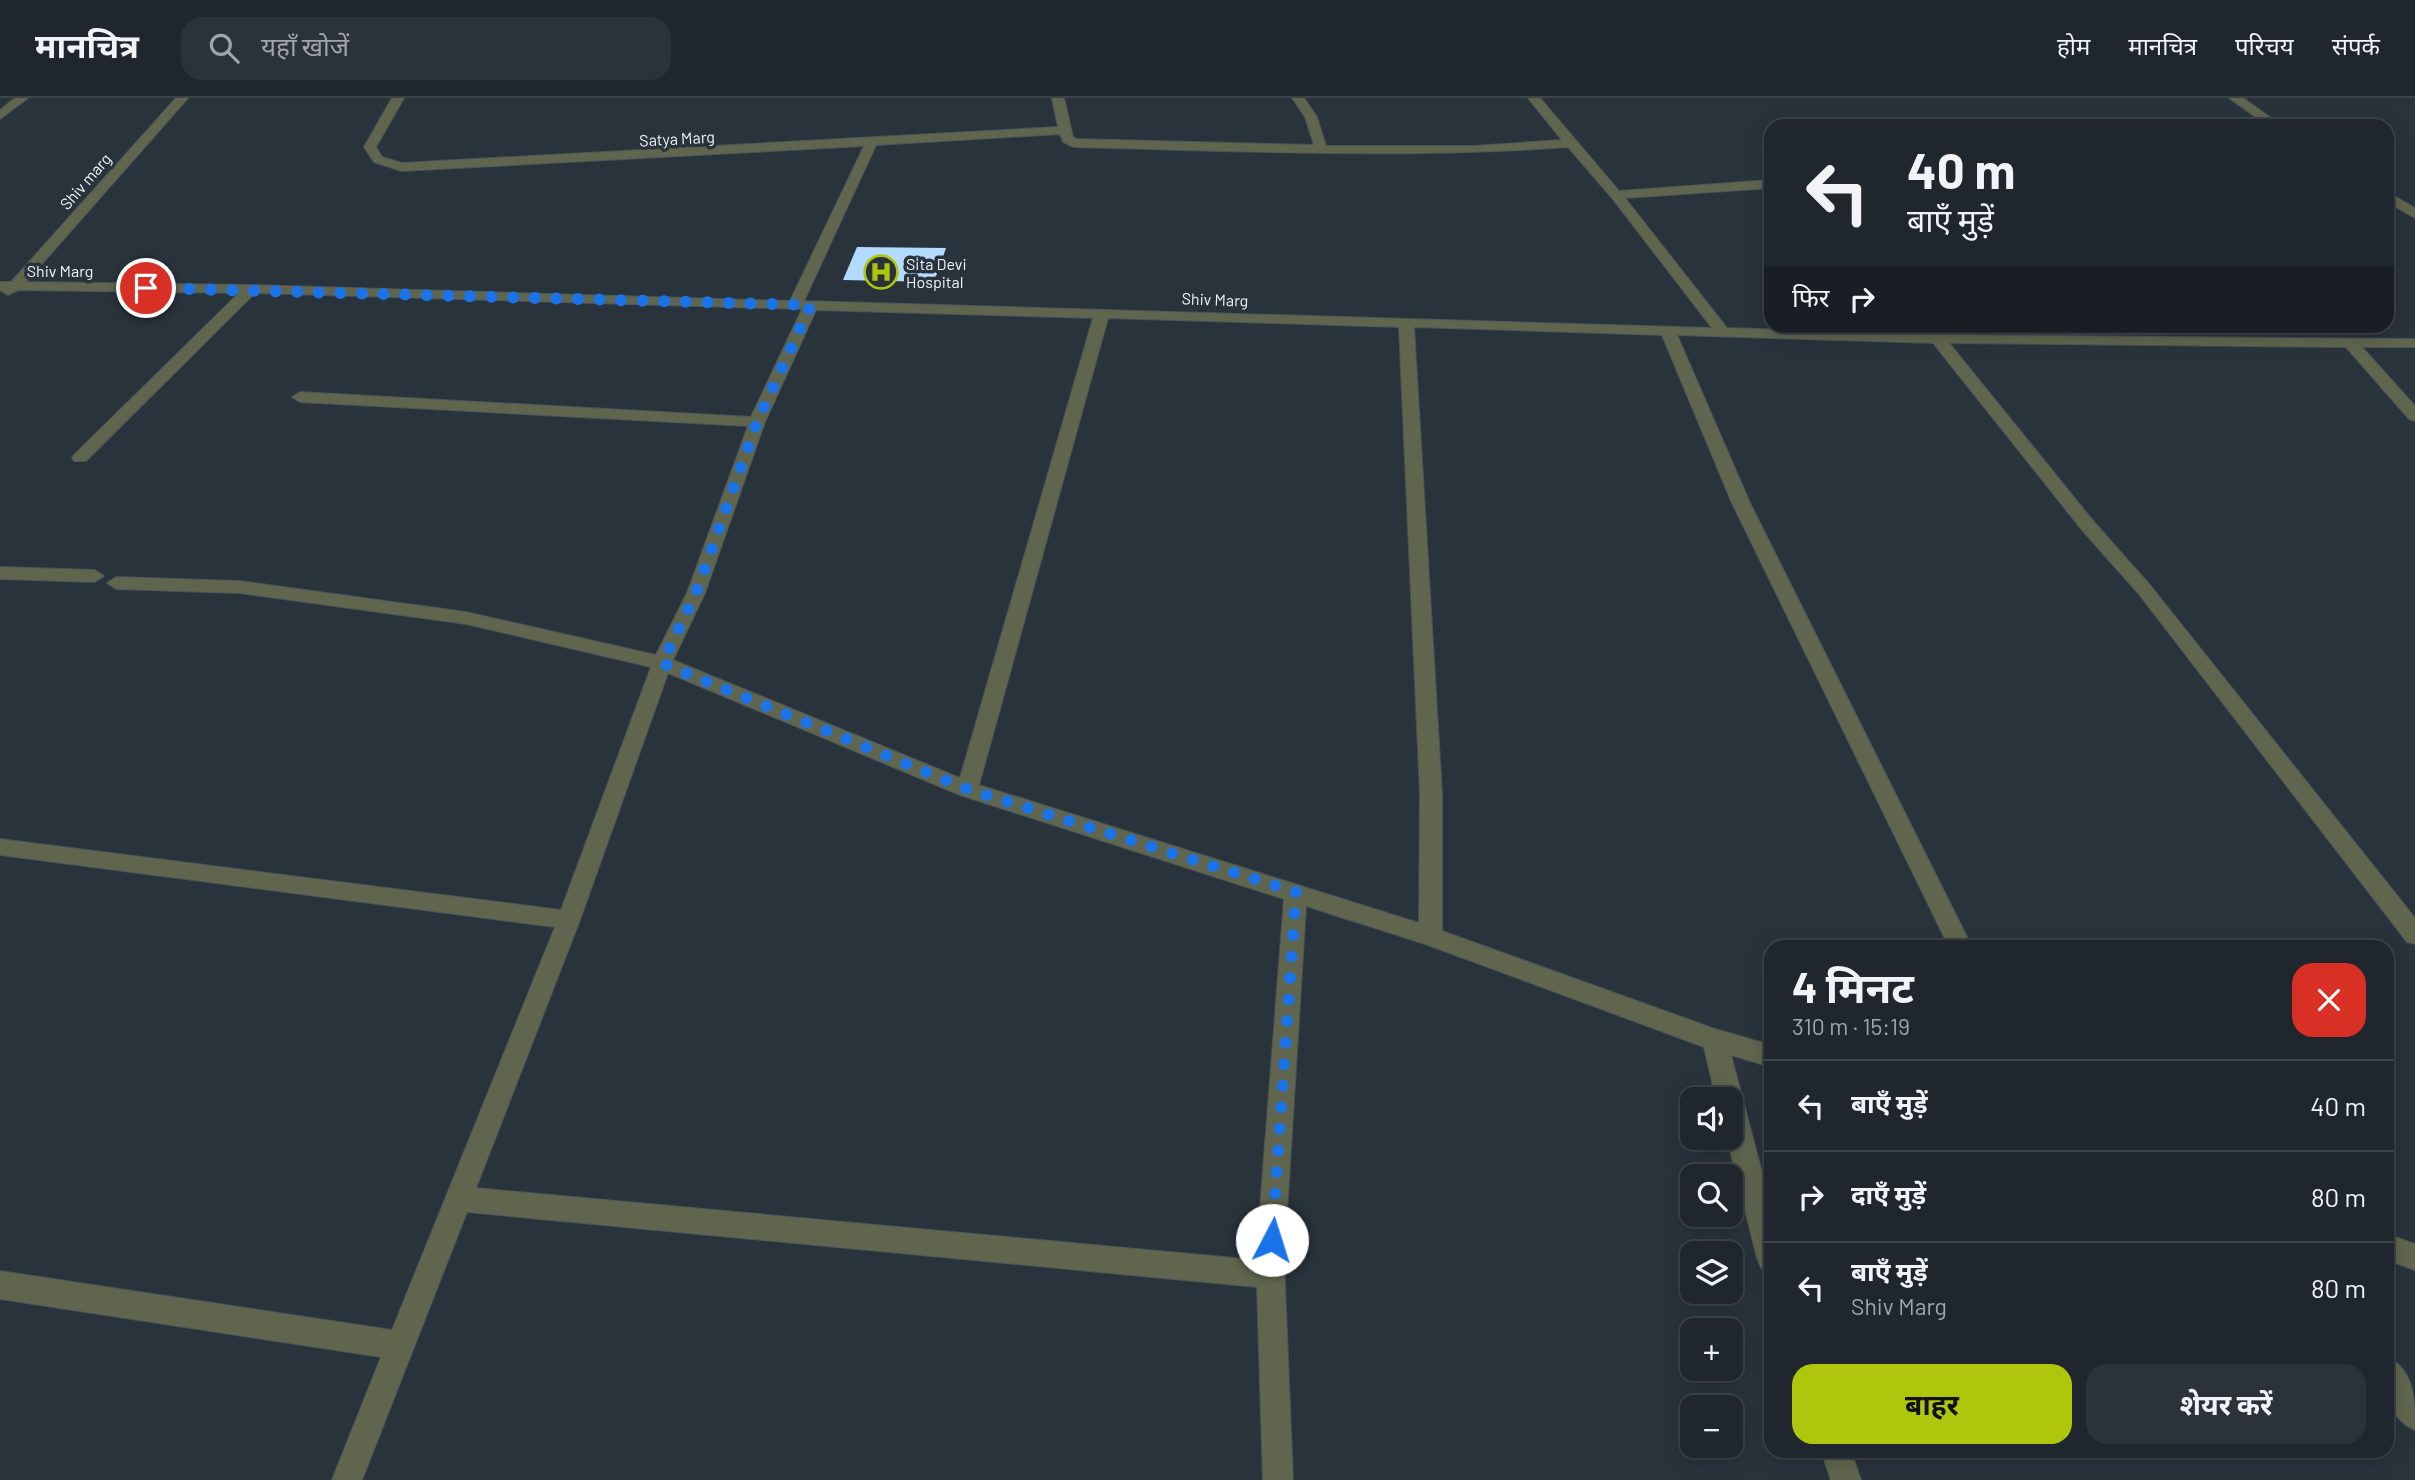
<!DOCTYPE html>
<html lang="hi">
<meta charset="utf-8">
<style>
body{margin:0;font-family:Barlow,"Noto Sans Devanagari",sans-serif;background:#2c3239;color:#f1f3f6;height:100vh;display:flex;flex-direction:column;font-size:26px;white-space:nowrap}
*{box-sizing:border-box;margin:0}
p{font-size:23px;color:#a1a5aa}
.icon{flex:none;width:38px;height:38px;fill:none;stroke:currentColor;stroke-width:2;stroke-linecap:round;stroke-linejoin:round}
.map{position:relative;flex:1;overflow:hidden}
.sheet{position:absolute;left:1764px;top:842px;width:630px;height:518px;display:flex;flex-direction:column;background:#1f262d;border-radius:21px;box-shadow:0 4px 18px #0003,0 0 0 2px #3c4349}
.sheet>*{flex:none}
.banner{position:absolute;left:1764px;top:21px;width:630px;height:214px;border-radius:21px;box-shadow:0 4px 18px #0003,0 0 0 2px #3c4349;background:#1f262d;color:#f1f3f6;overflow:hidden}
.fabs{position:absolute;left:1680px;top:989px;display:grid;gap:14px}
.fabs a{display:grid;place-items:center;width:63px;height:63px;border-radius:14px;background:#1f262d;box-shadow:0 4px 18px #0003,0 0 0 2px #3c4349;font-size:35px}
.pin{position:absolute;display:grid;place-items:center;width:60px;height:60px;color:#fff;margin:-30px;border:4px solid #fff;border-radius:50%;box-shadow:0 2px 7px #0007}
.me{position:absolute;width:77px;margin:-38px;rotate:5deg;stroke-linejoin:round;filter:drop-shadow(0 0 5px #0008)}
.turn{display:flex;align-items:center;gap:24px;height:147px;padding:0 28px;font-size:32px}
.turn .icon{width:91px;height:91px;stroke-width:2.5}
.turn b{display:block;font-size:49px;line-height:60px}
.then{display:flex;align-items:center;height:66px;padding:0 28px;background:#0003;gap:14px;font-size:26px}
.round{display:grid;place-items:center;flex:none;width:74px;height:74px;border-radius:21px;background:#2c3239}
.headline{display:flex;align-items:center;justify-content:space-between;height:119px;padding:0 28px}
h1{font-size:42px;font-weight:700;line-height:52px}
.button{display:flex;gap:14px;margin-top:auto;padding:14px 28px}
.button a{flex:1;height:80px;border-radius:21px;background:#aec60b;color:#111;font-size:28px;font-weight:700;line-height:80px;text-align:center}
.button a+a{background:#2c3239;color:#f1f3f6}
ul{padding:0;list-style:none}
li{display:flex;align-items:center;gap:21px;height:91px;padding:0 28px;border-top:2px solid #3c4349}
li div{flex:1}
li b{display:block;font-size:26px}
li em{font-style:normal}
header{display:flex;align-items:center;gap:42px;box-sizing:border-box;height:98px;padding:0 35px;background:#1f262d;border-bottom:2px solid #3c4349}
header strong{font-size:33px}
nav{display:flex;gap:38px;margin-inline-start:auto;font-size:24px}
.search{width:490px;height:63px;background:#2c3239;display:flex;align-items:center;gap:18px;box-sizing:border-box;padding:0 24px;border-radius:21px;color:#a1a5aa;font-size:26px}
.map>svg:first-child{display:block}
.building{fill:#b2dbff}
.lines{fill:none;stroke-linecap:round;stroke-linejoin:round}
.street-casing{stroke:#48525a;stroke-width:2}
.street{fill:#60664e;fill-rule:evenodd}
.route{stroke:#1a73e8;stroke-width:12;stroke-dasharray:0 21.6}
.labels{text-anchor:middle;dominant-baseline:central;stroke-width:7;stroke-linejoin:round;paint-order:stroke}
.far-street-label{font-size:16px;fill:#edf4fa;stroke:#29333c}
.far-poi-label{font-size:16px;fill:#edf4fa;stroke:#29333c;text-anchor:start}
</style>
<header>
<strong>मानचित्र</strong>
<div class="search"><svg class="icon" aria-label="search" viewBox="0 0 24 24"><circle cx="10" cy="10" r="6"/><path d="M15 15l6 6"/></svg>यहाँ खोजें</div>
<nav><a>होम</a><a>मानचित्र</a><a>परिचय</a><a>संपर्क</a></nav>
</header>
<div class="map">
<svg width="2415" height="1382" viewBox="0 0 2415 1382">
<rect width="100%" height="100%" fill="#29333c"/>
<polygon class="building" points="857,149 946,150 934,184 843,182"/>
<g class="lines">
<defs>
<g id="street">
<polygon points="15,0 28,0 0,21 0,12"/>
<path d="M 176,0 L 188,0 L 26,184 L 251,187 L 790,203 L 864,48 L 402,73 L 374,64 L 364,49 L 392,0 L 404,0 L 376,49 L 382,59 L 402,65 L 1058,29 L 1052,0 L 1064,0 L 1073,39 L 1076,41 L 1314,47 L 1305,19 L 1292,0 L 1304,0 L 1317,19 L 1326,48 L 1474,48 L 1562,42 L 1528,0 L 1540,0 L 1619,93 L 1771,82 L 1771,90 L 1625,100 L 1727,230 L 1953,237 L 2415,241 L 2415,249 L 2362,249 L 2415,308 L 2415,323 L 2409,321 L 2346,249 L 1949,245 L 2094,424 L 2150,487 L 2415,820 L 2415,846 L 2407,844 L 2138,495 L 2082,432 L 1933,245 L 1677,237 L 1750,405 L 1972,849 L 1949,849 L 1732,405 L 1662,237 L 1414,229 L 1442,696 L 1442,833 L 1715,931 L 1771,947 L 1771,969 L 1731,957 L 1771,1108 L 1771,1173 L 1761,1170 L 1757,1160 L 1727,1040 L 1731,1040 L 1731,1001 L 1716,1001 L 1704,949 L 1425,846 L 1306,808 L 1284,1163 L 1293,1382 L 1263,1382 L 1257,1189 L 467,1114 L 362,1382 L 332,1382 L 381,1259 L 0,1201 L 0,1173 L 392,1232 L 555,829 L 0,757 L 0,741 L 561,812 L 651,569 L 466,526 L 239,495 L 116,491 L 107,485 L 116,479 L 239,483 L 466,514 L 656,557 L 687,495 L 748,328 L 300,304 L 292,299 L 300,294 L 751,319 L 802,211 L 255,195 L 86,363 L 74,363 L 72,360 L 74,357 L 239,195 L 18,192 L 8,197 L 0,192 L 0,184 L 11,184 ZM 1060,36 L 1063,44 L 1074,49 C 1239,53 1403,61 1568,49 L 1612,100 L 1712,230 L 804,203 L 876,47 ZM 816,212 L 1093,220 L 960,680 L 673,562 L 705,495 L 765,324 ZM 1108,220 L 1399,229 L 1420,696 L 1419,825 L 979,687 ZM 668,575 L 960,697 L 1284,801 L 1256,1162 L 476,1090 L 580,822 Z"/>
<polygon points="2229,0 2243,0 2282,28 2268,28"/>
<polygon points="2387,94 2415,110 2415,120 2387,104"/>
<polygon points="0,469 95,472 104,478 95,484 0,481"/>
<polygon points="2387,1136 2415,1146 2415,1172 2387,1162"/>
<path d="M 2387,1259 C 2415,1272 2415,1304 2415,1332 C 2384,1319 2387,1287 2387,1259 Z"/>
<polygon points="1821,1353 1851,1353 1861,1382 1831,1382"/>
</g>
</defs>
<use href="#street" class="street-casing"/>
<use href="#street" class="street"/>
</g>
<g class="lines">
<polyline class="route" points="146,190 811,207 757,324 696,495 662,565 967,691 1296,794 1272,1142"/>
</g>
<defs>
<symbol id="hospital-ring" viewBox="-11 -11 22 22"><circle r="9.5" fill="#29333c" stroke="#aec60b" stroke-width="1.5"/><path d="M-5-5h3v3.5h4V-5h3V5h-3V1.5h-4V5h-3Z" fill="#aec60b"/></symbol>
</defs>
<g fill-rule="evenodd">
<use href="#hospital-ring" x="862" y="155" width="38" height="38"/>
</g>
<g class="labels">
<g class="far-street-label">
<text transform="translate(677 40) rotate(-3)">Satya Marg</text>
<text transform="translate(85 83) rotate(-49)">Shiv marg</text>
<text x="60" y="172">Shiv Marg</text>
<text transform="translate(1215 201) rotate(2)">Shiv Marg</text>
</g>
<g class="far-poi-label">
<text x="906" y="165">Sita Devi<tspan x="906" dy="18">Hospital</tspan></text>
</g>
</g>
</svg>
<div class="fabs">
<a><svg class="icon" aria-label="sound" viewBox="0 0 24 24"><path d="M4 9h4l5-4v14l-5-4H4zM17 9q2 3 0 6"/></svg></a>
<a><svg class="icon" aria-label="search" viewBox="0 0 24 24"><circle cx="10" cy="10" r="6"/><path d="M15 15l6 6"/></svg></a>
<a><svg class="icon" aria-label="layers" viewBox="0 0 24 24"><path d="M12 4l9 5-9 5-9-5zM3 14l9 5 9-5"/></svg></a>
<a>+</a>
<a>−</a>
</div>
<div class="pin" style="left:146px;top:190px;background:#d93025"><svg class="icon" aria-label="arrive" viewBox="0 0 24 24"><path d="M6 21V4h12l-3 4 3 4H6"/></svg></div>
<svg class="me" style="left:1272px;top:1142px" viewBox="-20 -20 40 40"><circle r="19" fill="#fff"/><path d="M0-13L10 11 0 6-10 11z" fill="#1a73e8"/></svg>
<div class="banner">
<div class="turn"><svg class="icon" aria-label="left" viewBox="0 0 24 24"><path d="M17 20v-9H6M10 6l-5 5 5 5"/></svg><div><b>40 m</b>बाएँ मुड़ें</div></div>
<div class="then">फिर<svg class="icon" aria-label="right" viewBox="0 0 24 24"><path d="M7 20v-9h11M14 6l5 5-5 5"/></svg></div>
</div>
<section class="sheet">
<div class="headline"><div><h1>4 मिनट</h1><p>310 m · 15:19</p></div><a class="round" style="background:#d93025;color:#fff"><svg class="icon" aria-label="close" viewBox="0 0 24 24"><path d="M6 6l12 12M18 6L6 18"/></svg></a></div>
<ul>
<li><svg class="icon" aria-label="left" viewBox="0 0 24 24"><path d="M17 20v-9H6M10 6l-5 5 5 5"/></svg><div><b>बाएँ मुड़ें</b></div><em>40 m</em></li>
<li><svg class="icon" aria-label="right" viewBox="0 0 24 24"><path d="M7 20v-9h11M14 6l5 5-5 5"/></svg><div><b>दाएँ मुड़ें</b></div><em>80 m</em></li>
<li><svg class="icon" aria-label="left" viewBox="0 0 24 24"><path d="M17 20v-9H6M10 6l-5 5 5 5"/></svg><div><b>बाएँ मुड़ें</b><p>Shiv Marg</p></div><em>80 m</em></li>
</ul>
<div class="button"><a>बाहर</a><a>शेयर करें</a></div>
</section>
</div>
